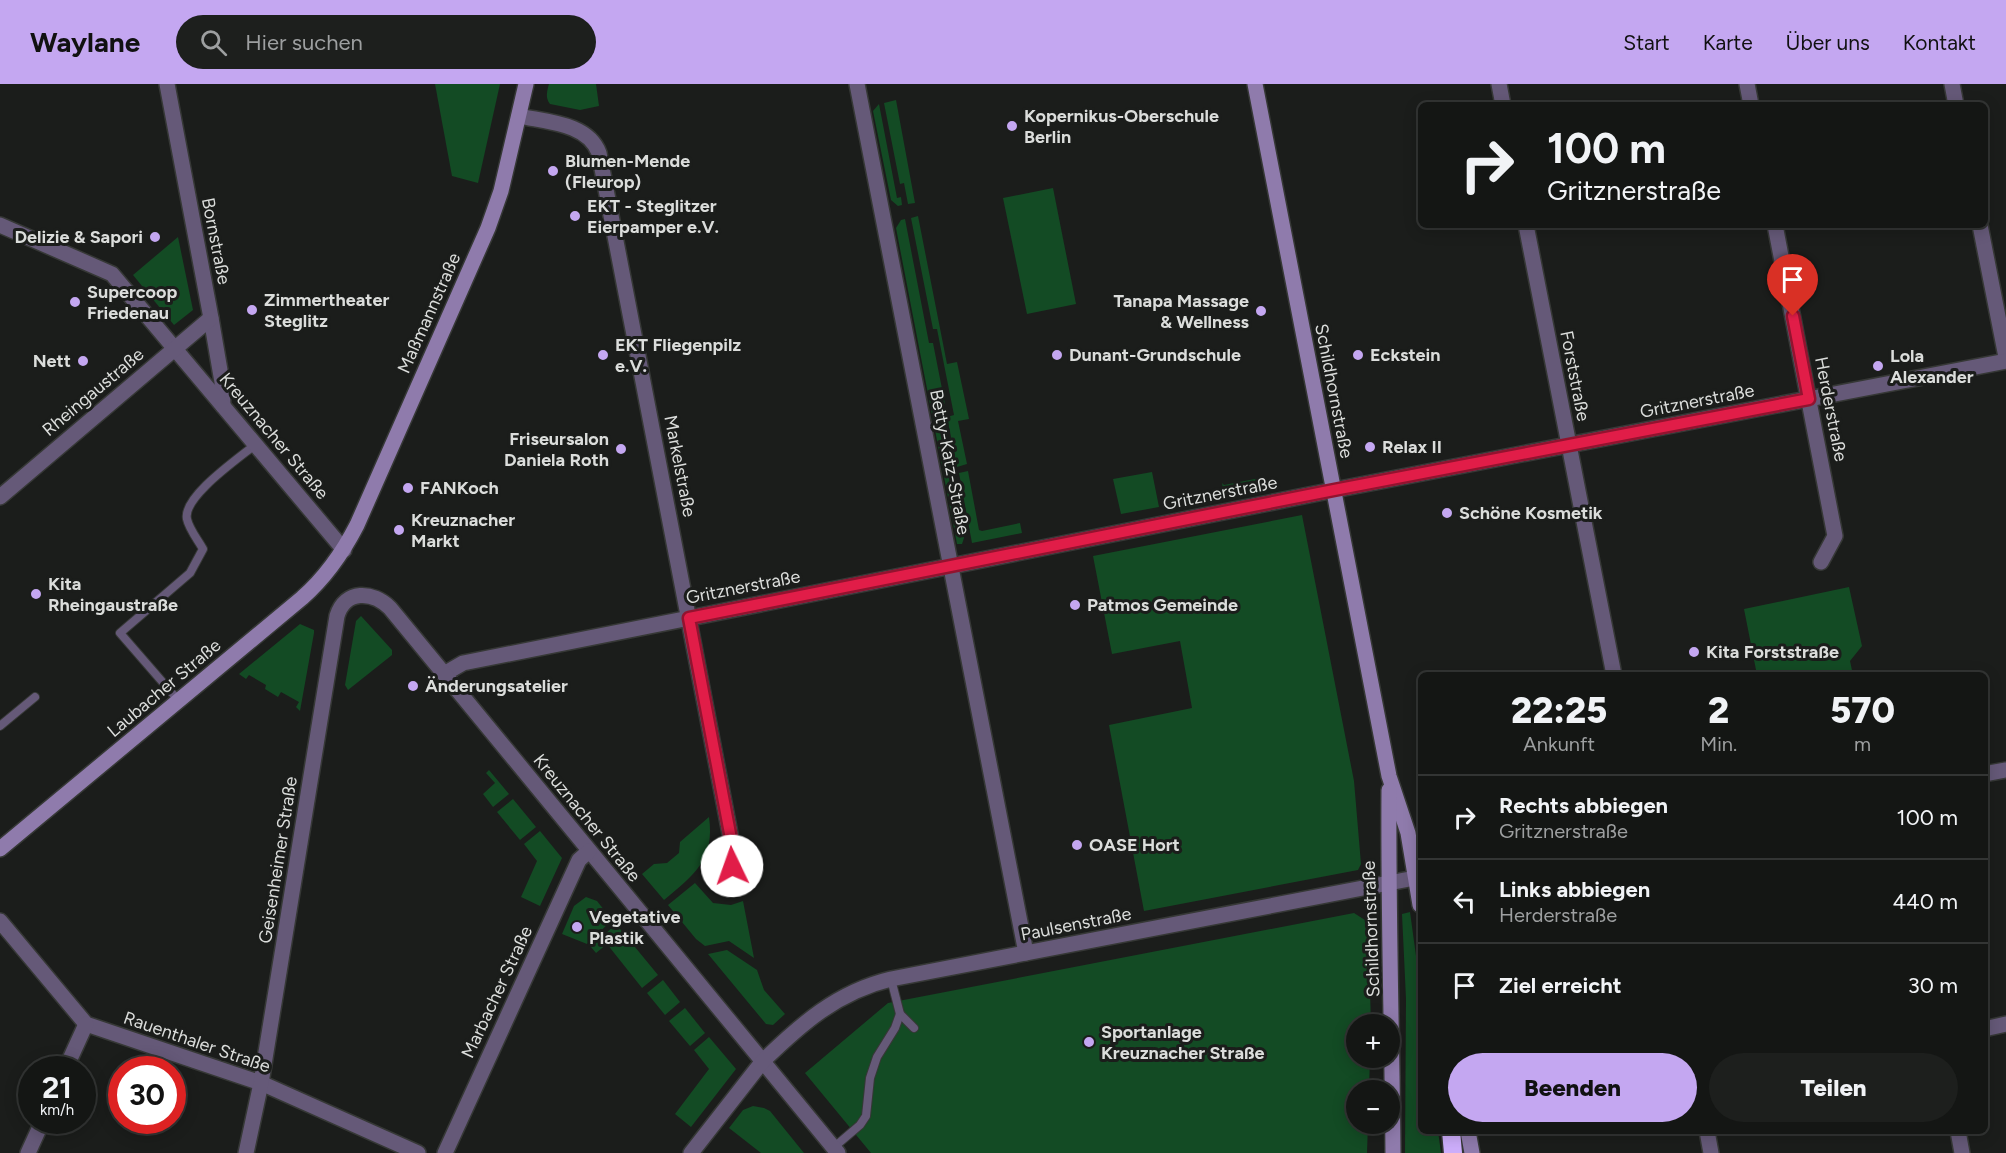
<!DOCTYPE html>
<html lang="de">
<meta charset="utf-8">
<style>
body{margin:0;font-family:Figtree,sans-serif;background:#1d1f1d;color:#f1f3f6;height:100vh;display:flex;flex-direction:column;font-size:22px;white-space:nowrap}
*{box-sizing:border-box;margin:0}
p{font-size:20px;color:#9d9fa0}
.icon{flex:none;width:33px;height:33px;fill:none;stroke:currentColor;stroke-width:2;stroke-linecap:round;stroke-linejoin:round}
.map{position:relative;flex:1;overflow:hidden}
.drawer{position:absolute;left:1418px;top:588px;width:570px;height:462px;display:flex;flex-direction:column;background:#141614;border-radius:9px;box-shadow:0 3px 15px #0003,0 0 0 2px #333534}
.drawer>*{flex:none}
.guide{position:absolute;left:1418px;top:18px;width:570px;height:126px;border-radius:9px;box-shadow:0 3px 15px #0003,0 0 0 2px #333534;background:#141614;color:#f1f3f6;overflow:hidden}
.fabs{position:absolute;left:1346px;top:930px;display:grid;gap:12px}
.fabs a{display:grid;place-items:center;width:54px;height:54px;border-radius:50%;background:#141614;box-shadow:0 3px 15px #0003,0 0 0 2px #333534;font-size:30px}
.speed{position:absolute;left:18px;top:972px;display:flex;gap:12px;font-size:30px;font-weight:700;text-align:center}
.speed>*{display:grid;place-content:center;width:78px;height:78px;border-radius:50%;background:#141614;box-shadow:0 3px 15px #0003,0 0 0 2px #333534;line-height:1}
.speed small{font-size:15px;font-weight:400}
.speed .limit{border:9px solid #d22;background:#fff;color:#111}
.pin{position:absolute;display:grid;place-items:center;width:51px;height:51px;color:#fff;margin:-62px -26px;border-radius:50% 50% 50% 0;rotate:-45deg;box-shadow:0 0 6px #0007}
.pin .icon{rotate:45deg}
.me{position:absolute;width:66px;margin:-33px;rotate:357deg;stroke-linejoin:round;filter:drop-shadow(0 0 4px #0008)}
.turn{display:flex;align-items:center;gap:21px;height:126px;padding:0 30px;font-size:27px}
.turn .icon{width:78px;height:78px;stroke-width:2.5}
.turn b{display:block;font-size:42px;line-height:51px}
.eta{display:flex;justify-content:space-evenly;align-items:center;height:102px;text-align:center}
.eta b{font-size:36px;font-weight:800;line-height:42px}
.button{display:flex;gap:12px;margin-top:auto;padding:12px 30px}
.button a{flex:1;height:69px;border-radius:36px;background:#c4a7f1;color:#111;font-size:24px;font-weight:800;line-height:69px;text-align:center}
.button a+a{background:#1d1f1d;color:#f1f3f6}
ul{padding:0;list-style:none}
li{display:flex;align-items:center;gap:18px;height:84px;padding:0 30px;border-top:2px solid #333534}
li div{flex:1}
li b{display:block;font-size:22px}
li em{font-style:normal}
header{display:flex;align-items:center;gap:36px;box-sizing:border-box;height:84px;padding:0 30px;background:#c4a7f1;color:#111}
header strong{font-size:28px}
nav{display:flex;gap:33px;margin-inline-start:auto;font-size:21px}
.search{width:420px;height:54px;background:#1d1f1d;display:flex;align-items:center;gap:15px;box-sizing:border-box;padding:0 21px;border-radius:33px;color:#9d9fa0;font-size:22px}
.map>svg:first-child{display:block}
.green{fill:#134b24}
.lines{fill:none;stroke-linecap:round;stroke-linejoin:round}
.lane-casing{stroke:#363836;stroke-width:10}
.street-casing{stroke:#363836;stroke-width:18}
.secondary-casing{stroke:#363836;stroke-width:18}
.highway-casing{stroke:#363836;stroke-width:21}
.lane{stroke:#655978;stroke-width:8}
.street{stroke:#655978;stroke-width:15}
.secondary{stroke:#8f7bac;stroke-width:15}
.highway{stroke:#cdaefb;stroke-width:18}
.route-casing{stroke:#92132f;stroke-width:15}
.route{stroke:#e11d48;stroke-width:10}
.poi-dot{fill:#c4a7f1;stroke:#1b1d1b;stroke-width:2}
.labels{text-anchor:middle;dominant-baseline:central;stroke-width:6;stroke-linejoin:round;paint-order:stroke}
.poi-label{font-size:18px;font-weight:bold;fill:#dbdddb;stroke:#1b1d1b;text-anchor:start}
.street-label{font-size:18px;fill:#dbdddb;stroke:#1b1d1b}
</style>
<header>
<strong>Waylane</strong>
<div class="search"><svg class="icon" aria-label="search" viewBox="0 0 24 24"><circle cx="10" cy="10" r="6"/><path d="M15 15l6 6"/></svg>Hier suchen</div>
<nav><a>Start</a><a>Karte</a><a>Über uns</a><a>Kontakt</a></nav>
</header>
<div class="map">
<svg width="2006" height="1069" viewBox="0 0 2006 1069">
<rect width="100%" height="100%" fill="#1b1d1b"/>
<g class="green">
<polygon points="435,0 500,0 478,99 452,92"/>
<path d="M 549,0 L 596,0 L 599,22 L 580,26 L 550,20 C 545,14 547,7 549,0 Z"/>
<polygon points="896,16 915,119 908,120 904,99 900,100 884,19"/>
<polygon points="879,20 897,114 901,113 902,121 898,122 891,116 873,27"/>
<polygon points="1053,104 1076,220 1027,230 1003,114"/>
<polygon points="918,132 947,280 957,278 969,335 958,337 967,380 957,383 947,333 954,331 937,245 933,245 911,134"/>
<polygon points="905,135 929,259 933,259 945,320 938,322 964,454 962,460 957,460 896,144 901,136"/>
<polygon points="178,153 193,226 174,241 133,191"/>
<polygon points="968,387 979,446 982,447 1020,439 1022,449 972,459 959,389"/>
<polygon points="1152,388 1159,423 1121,430 1113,395"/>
<polygon points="1265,393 1267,401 1224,410 1222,399 1224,401"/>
<polygon points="1302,431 1354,697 1361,780 1358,786 1144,827 1109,641 1192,624 1180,557 1112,570 1093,472"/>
<polygon points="1849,503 1862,562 1850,577 1853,591 1757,591 1744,525"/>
<polygon points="361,532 392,566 392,571 348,606 345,601 356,537"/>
<polygon points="300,540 314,546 314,549 300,627 296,623 299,618 281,608 278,613 265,605 266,601 249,591 246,595 239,590"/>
<polygon points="489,686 509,710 493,723 483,710 495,699 486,689"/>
<polygon points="513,715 536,743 520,756 497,728"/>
<path d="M 709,733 C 715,776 694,791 664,816 L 642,790 L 654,780 L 667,779 L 679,769 L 680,758 Z"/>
<polygon points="540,747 562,774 540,822 521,813 537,777 524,760"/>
<polygon points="695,799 713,819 731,821 743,817 754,874 729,857 705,862 696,855 668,821"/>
<polygon points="586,813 597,817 612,836 587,860 562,850 574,822"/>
<polygon points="1410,828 1420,901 1420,1047 1438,1047 1441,1069 1405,1069 1406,915 1402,830"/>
<polygon points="1354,829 1368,838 1371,940 1356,940 1356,974 1370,974 1369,1006 1356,1006 1356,1040 1368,1040 1367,1069 871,1069 805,989 888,919"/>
<polygon points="616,840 658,891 642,904 607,860 596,869 591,863"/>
<polygon points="727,866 757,886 764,906 785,930 773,941 766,940 708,870"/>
<polygon points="663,896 680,918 665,931 647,909"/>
<polygon points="685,924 705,949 690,962 669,937"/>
<polygon points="709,953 736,985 691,1043 675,1030 709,985 694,966"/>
<polygon points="753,1022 764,1024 770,1027 804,1069 761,1069 729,1044 743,1026"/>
</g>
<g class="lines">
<defs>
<g id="lane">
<path d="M 179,617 L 120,549 L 190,489 L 203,465 C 198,456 189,445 187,435 C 182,413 239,374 256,360"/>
<polyline points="0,642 35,613"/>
<polyline points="900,930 914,944"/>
<polyline points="833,1064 860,1041 866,1032 870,994 877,973 895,944 900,930 891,895"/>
</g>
<g id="street">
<polyline points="167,0 211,234 222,298 223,322"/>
<polyline points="857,0 1026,869"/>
<polyline points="1499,0 1503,21"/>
<polyline points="1747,0 1751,21"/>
<polyline points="1952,0 1956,21"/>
<path d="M 519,32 C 546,38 588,39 599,69 L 732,760 L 732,782 L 726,793"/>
<polyline points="0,141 112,190 344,466"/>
<polyline points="1526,141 1614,591"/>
<polyline points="1775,141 1835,452 1821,478"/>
<polyline points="1980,141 2006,273"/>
<polyline points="0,413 211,234"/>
<polyline points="444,590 463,579 1334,406 2006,277"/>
<polyline points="1984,690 2006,686"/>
<polyline points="0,837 86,940 261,999 418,1069"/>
<polyline points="1984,945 2006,940"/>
<polyline points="65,986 86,940"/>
<polyline points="1707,1047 1711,1069"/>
<polyline points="1958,1047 1962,1069"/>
<polyline points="28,1069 43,1036"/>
<path d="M 246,1069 L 261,999 L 337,532 C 345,505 373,507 390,524 L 838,1069"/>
<polyline points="445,1069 579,776 589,767"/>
<path d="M 691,1069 L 762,978 C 801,940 837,908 891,895 L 1420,793"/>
</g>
<g id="secondary">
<polyline points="1255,0 1389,692 1408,749 1420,821"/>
<path d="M 1389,706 C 1388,827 1392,948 1393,1069"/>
<path d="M 0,765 L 302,514 C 326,493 342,470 357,441 L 488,144 L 501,107 L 526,0"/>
<polyline points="1468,1047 1472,1069"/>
</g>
<polyline id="highway" points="1451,1047 1453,1069"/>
</defs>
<use href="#lane" class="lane-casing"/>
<use href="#street" class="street-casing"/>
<use href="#secondary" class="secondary-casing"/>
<use href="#highway" class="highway-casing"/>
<use href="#lane" class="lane"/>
<use href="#street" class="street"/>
<use href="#secondary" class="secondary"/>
<use href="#highway" class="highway"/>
</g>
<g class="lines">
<defs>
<polyline id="route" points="732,782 732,760 689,534 1334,406 1809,315 1793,232"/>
</defs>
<use href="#route" class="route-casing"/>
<use href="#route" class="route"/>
</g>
<g class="poi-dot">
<circle cx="1012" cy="42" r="6"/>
<circle cx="553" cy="87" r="6"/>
<circle cx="575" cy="132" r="6"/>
<circle cx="155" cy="153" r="6"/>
<circle cx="75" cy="218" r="6"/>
<circle cx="252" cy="226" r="6"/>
<circle cx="1261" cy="227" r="6"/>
<circle cx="603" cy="271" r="6"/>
<circle cx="1057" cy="271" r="6"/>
<circle cx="1358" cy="271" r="6"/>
<circle cx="83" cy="277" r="6"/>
<circle cx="1878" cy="282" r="6"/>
<circle cx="1370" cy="363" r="6"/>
<circle cx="621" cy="365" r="6"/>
<circle cx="408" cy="404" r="6"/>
<circle cx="1447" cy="429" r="6"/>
<circle cx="399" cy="446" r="6"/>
<circle cx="36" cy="510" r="6"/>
<circle cx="1075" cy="521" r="6"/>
<circle cx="1694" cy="568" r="6"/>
<circle cx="413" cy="602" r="6"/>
<circle cx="1077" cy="761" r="6"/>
<circle cx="577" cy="843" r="6"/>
<circle cx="1089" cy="958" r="6"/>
</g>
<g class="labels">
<g class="poi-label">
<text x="1024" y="32">Kopernikus-Oberschule<tspan x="1024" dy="21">Berlin</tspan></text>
<text x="565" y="77">Blumen-Mende<tspan x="565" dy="21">(Fleurop)</tspan></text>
<text x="587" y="122">EKT - Steglitzer<tspan x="587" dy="21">Eierpamper e.V.</tspan></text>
<text x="143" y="153" text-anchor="end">Delizie &amp; Sapori</text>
<text x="87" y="208">Supercoop<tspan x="87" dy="21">Friedenau</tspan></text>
<text x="264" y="216">Zimmertheater<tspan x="264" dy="21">Steglitz</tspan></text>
<text x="1249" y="217" text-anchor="end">Tanapa Massage<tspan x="1249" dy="21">&amp; Wellness</tspan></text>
<text x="615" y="261">EKT Fliegenpilz<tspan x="615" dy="21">e.V.</tspan></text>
<text x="1069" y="271">Dunant-Grundschule</text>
<text x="1370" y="271">Eckstein</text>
<text x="1890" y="272">Lola<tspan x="1890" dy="21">Alexander</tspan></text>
<text x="71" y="277" text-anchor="end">Nett</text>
<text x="609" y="355" text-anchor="end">Friseursalon<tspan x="609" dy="21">Daniela Roth</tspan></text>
<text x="1382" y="363">Relax II</text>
<text x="420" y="404">FANKoch</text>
<text x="1459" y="429">Schöne Kosmetik</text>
<text x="411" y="436">Kreuznacher<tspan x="411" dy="21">Markt</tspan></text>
<text x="48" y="500">Kita<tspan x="48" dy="21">Rheingaustraße</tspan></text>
<text x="1087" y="521">Patmos Gemeinde</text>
<text x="1706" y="568">Kita Forststraße</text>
<text x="425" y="602">Änderungsatelier</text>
<text x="1089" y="761">OASE Hort</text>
<text x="589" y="833">Vegetative<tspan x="589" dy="21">Plastik</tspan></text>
<text x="1101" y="948">Sportanlage<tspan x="1101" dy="21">Kreuznacher Straße</tspan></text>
</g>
<g class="street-label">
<text transform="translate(216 157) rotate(79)">Bornstraße</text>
<text transform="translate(429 229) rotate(-66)">Maßmannstraße</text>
<text transform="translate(1575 292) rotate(79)">Forststraße</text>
<text transform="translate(1334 307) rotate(79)">Schildhornstraße</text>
<text transform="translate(93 308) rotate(-40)">Rheingaustraße</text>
<text transform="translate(1697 317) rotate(-11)">Gritznerstraße</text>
<text transform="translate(1831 325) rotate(79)">Herderstraße</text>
<text transform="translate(274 352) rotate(50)">Kreuznacher Straße</text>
<text transform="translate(950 378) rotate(79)">Betty-Katz-Straße</text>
<text transform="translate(680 382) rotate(79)">Markelstraße</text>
<text transform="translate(1220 409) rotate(-11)">Gritznerstraße</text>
<text transform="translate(743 503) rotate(-11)">Gritznerstraße</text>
<text transform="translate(164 604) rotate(-40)">Laubacher Straße</text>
<text transform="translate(587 734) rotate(51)">Kreuznacher Straße</text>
<text transform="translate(278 776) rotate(-81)">Geisenheimer Straße</text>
<text transform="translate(1076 840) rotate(-11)">Paulsenstraße</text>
<text transform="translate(1371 845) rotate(-92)">Schildhornstraße</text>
<text transform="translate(497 908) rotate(-65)">Marbacher Straße</text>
<text transform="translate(197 958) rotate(19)">Rauenthaler Straße</text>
</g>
</g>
</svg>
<div class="fabs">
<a>+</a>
<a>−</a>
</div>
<div class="speed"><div>21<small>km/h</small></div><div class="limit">30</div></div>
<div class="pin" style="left:1793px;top:232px;background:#d93025"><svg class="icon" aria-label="arrive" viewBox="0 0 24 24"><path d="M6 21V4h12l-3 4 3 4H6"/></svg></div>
<svg class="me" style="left:732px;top:782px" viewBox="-20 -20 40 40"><circle r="19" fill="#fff"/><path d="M0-13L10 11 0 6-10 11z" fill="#e11d48"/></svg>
<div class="guide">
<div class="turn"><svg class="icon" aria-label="right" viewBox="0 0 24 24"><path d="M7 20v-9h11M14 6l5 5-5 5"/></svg><div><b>100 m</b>Gritznerstraße</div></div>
</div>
<section class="drawer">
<div class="eta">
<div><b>22:25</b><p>Ankunft</p></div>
<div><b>2</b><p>Min.</p></div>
<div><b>570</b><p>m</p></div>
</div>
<ul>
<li><svg class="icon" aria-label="right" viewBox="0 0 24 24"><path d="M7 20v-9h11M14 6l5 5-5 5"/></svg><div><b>Rechts abbiegen</b><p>Gritznerstraße</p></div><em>100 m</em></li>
<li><svg class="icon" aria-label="left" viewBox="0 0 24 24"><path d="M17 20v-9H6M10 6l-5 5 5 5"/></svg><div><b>Links abbiegen</b><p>Herderstraße</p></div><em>440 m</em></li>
<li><svg class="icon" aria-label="arrive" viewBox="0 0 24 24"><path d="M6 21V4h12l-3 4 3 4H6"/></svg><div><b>Ziel erreicht</b></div><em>30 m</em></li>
</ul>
<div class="button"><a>Beenden</a><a>Teilen</a></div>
</section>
</div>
